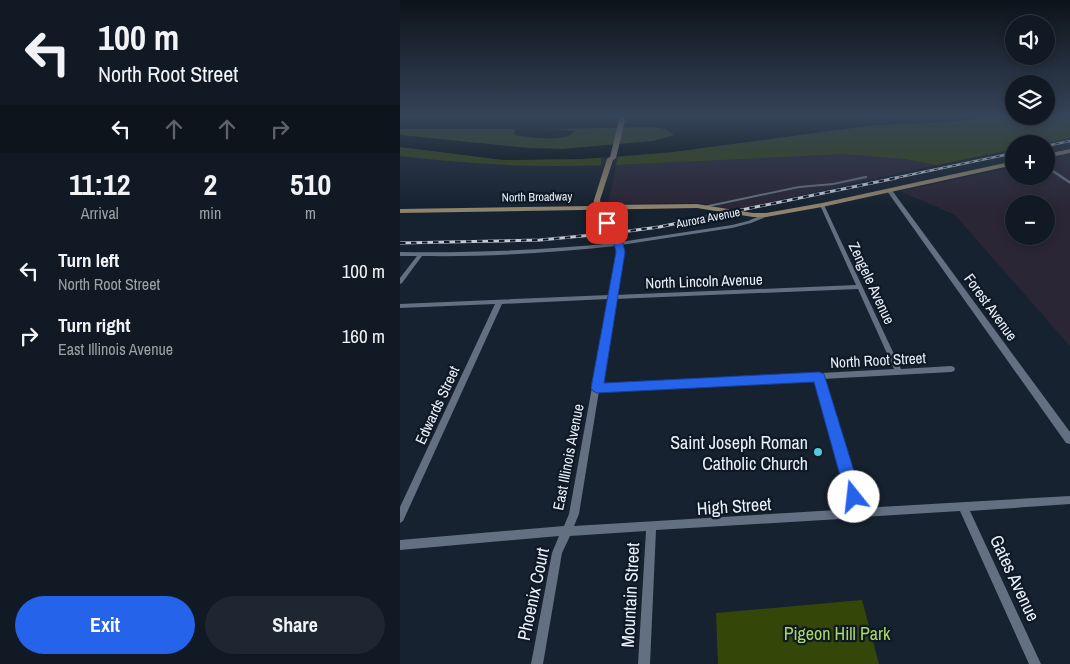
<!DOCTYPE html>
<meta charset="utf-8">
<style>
body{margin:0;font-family:"Archivo Narrow",sans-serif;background:#1e2731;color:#f1f3f6;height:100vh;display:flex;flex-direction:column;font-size:19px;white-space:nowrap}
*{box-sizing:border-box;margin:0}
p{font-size:16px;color:#9ca1a6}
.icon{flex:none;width:28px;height:28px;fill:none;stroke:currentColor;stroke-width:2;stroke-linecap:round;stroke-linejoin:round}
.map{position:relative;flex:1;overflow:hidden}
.drawer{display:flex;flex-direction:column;background:#111a24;width:400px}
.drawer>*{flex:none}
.hud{background:#111a24;color:#f1f3f6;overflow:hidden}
.tools{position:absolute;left:605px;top:15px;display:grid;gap:10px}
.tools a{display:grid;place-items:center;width:50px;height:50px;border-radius:50%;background:#111a24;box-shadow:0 2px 8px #0003,0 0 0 1px #303841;font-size:25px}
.pin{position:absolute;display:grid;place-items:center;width:42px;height:42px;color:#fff;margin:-21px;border-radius:10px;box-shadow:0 2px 8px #0006}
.me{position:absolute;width:55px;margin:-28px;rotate:344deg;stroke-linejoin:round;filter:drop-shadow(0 0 4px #0008)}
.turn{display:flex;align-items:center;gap:18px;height:105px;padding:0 15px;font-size:22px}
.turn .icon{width:65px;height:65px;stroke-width:2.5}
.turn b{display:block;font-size:35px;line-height:42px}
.lanes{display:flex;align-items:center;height:48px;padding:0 15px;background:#0003;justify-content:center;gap:25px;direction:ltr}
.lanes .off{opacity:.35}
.eta{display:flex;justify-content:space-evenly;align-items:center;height:85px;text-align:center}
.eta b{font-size:30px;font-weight:700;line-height:35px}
.primary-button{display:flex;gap:10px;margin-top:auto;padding:10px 15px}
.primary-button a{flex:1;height:58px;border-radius:30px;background:#2563eb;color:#fff;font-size:20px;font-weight:700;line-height:58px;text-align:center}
.primary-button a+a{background:#1e2731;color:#f1f3f6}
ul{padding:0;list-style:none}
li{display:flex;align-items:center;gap:15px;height:65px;padding:0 15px}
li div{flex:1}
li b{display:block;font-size:19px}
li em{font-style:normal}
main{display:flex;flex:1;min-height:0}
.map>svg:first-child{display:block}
.industrial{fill:#2a2636;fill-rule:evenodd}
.green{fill:#354609}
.water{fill:#000a0c}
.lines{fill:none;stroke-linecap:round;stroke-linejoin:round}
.minor{fill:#637081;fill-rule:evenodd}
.tertiary{fill:#637081;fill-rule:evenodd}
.secondary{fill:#8e836c;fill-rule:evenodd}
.rail-far1-casing{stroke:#c2c9d4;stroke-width:2.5}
.rail-casing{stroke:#c2c9d4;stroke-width:3}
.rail-far1{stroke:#0e1926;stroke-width:1;stroke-dasharray:4.5;stroke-linecap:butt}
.rail{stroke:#0e1926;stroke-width:2;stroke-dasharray:5.5;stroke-linecap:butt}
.route{fill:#2563eb;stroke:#184099}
.poi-dot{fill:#54cadc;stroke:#0e1926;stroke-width:2}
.labels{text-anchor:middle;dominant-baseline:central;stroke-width:4.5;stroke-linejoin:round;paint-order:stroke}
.far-street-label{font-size:12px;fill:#e9f0fa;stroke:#0e1926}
.street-label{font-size:15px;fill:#e9f0fa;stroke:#0e1926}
.near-poi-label{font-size:18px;fill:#e9f0fa;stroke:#0e1926;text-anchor:end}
.near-street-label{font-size:18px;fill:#e9f0fa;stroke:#0e1926}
.near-park-label{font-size:18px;fill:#b0d761;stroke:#0e1926}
</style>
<main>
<section class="drawer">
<div class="hud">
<div class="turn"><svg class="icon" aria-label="left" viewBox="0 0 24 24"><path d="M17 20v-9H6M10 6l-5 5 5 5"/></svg><div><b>100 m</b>North Root Street</div></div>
<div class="lanes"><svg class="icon" aria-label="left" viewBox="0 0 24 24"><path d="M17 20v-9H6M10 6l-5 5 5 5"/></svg><svg class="icon off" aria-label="ahead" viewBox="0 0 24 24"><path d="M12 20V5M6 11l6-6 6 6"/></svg><svg class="icon off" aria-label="ahead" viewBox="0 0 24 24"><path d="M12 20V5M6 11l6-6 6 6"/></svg><svg class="icon off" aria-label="right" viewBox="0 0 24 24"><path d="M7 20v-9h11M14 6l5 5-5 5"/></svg></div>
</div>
<div class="eta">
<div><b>11:12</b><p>Arrival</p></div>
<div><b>2</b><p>min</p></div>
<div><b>510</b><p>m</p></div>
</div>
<ul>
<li><svg class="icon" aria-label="left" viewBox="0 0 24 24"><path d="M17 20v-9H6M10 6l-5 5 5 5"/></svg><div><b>Turn left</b><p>North Root Street</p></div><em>100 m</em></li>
<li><svg class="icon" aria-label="right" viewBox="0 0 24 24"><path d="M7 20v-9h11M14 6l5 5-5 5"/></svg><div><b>Turn right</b><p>East Illinois Avenue</p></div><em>160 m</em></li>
</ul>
<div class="primary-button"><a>Exit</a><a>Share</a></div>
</section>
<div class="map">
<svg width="670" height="664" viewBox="0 0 670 664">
<rect width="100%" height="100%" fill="#172230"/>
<g class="industrial">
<polygon points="445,154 504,159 537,165 334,210 299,203 208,204 216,165"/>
<path d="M 670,154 L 670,346 L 555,215 L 500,191 L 614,167 L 614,176 L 646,176 L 646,160 ZM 614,204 L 646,204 L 646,236 L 614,236 Z"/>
</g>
<g class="green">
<polygon points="594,116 658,116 670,120 670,138 642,144 614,144 614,149 537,165 504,159 445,154 216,165 218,157 273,152 475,125 550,122"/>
<path d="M 251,127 C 259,128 269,128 274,135 L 254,141 L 162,149 L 128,148 L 0,135 L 0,129 L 114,129 L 119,136 L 152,138 L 170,136 L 169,130 L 146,129 Z"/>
<path d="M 0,146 L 104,160 L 201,158 L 201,165 C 134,168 67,164 0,156 Z"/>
<polygon points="462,600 479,664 318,664 316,613"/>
</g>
<path class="water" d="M 0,116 L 594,116 L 550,122 L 475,125 L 272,152 L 181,159 L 104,160 L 0,147 L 0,135 L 128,148 L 162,149 L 254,141 L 274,135 L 265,129 L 251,127 L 147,129 L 175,131 C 165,143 133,137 119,136 L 114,134 L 116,129 L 0,129 Z"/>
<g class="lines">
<g class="minor">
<polygon points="646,165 670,181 670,184 646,168"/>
<polygon points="465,176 467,176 467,178 433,185 399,188 304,208 302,207 304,206 399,186 433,183"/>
<path d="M 420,204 L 424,205 L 501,369 L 551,366 L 554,367 L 555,369 L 554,371 L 551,372 L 423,379 L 462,508 L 670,496 L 670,504 L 570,511 L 641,664 L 629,664 L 560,511 L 462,517 L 459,519 L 457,518 L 256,530 L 250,664 L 238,664 L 246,531 L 170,536 L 162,553 L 143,664 L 131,664 L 152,553 L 159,536 L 0,550 L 0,540 L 164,526 L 169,514 L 208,299 L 102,304 L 3,521 L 0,523 L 0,507 L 95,304 L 0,308 L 0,304 L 209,295 L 217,251 L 216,246 C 152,253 87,257 22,256 L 2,283 L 0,284 L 0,278 L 17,256 L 0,256 L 0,252 C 72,253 144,250 215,243 L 214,239 L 195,208 L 197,207 L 199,208 L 220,239 L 220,242 L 332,225 L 348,221 L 366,213 L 369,215 L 368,216 L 351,223 L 332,228 L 221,245 L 223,251 L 215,295 L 456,285 L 420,205 ZM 458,289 L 494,369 L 200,385 L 215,299 ZM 416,379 L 453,509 L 174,526 L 179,514 L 199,391 Z"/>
</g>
<polygon class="tertiary" points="487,189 491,189 670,432 670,444 666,443 487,191"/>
<g class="secondary">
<polygon points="220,116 226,116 216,158 213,160 200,200 201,205 297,204 353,213 366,213 422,203 614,161 614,165 422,207 366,217 353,217 297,208 0,213 0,209 193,206 194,200 207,159 210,157"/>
<polygon points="670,149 670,153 646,158 646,154"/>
</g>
<defs>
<g id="rail-far1">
<polyline points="646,146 670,141"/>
<polyline points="490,179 614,153"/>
</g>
<polyline id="rail" points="0,243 140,240 214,233 259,227 496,178"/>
</defs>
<use href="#rail-far1" class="rail-far1-casing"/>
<use href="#rail" class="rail-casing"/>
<use href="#rail-far1" class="rail-far1"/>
<use href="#rail" class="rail"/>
</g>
<linearGradient id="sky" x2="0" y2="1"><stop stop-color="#0d131a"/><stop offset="0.56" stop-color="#364459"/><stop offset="1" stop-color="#364459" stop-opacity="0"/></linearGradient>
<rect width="670" height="208" fill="url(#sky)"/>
<polygon class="route" points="207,221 210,222 222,239 225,252 204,383 419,372 424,374 462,497 460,502 454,504 449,502 446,497 414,382 197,393 193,391 191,388 216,252 213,239 203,223"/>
<circle class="poi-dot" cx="418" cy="452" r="5"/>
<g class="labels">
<g class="far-street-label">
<text transform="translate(137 197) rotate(-1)">North Broadway</text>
<text transform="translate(308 218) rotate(-11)">Aurora Avenue</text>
</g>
<g class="street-label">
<text transform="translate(304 281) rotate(-2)">North Lincoln Avenue</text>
<text transform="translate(472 283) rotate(65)">Zengele Avenue</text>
<text transform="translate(591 307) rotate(54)">Forest Avenue</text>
<text transform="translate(478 360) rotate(-3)">North Root Street</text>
<text transform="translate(37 405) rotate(-65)">Edwards Street</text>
<text transform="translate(168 457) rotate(-79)">East Illinois Avenue</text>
</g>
<g class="near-poi-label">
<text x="408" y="442">Saint Joseph Roman<tspan x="408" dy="21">Catholic Church</tspan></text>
</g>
<g class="near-street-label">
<text transform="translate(334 506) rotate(-4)">High Street</text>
<text transform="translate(615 578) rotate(65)">Gates Avenue</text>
<text transform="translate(133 594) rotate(-78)">Phoenix Court</text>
<text transform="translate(230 595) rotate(-87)">Mountain Street</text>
</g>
<g class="near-park-label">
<text x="437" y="633">Pigeon Hill Park</text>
</g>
</g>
</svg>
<div class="tools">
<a><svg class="icon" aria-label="sound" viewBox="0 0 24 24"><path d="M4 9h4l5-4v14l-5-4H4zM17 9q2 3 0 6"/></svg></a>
<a><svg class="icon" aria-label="layers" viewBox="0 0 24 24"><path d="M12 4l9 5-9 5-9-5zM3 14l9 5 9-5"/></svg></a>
<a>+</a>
<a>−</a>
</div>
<div class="pin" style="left:207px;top:223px;background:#d93025"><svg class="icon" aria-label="arrive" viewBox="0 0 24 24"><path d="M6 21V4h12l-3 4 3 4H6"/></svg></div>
<svg class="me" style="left:454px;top:497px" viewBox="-20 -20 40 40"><circle r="19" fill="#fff"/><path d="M0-13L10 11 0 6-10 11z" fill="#2563eb"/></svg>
</div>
</main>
